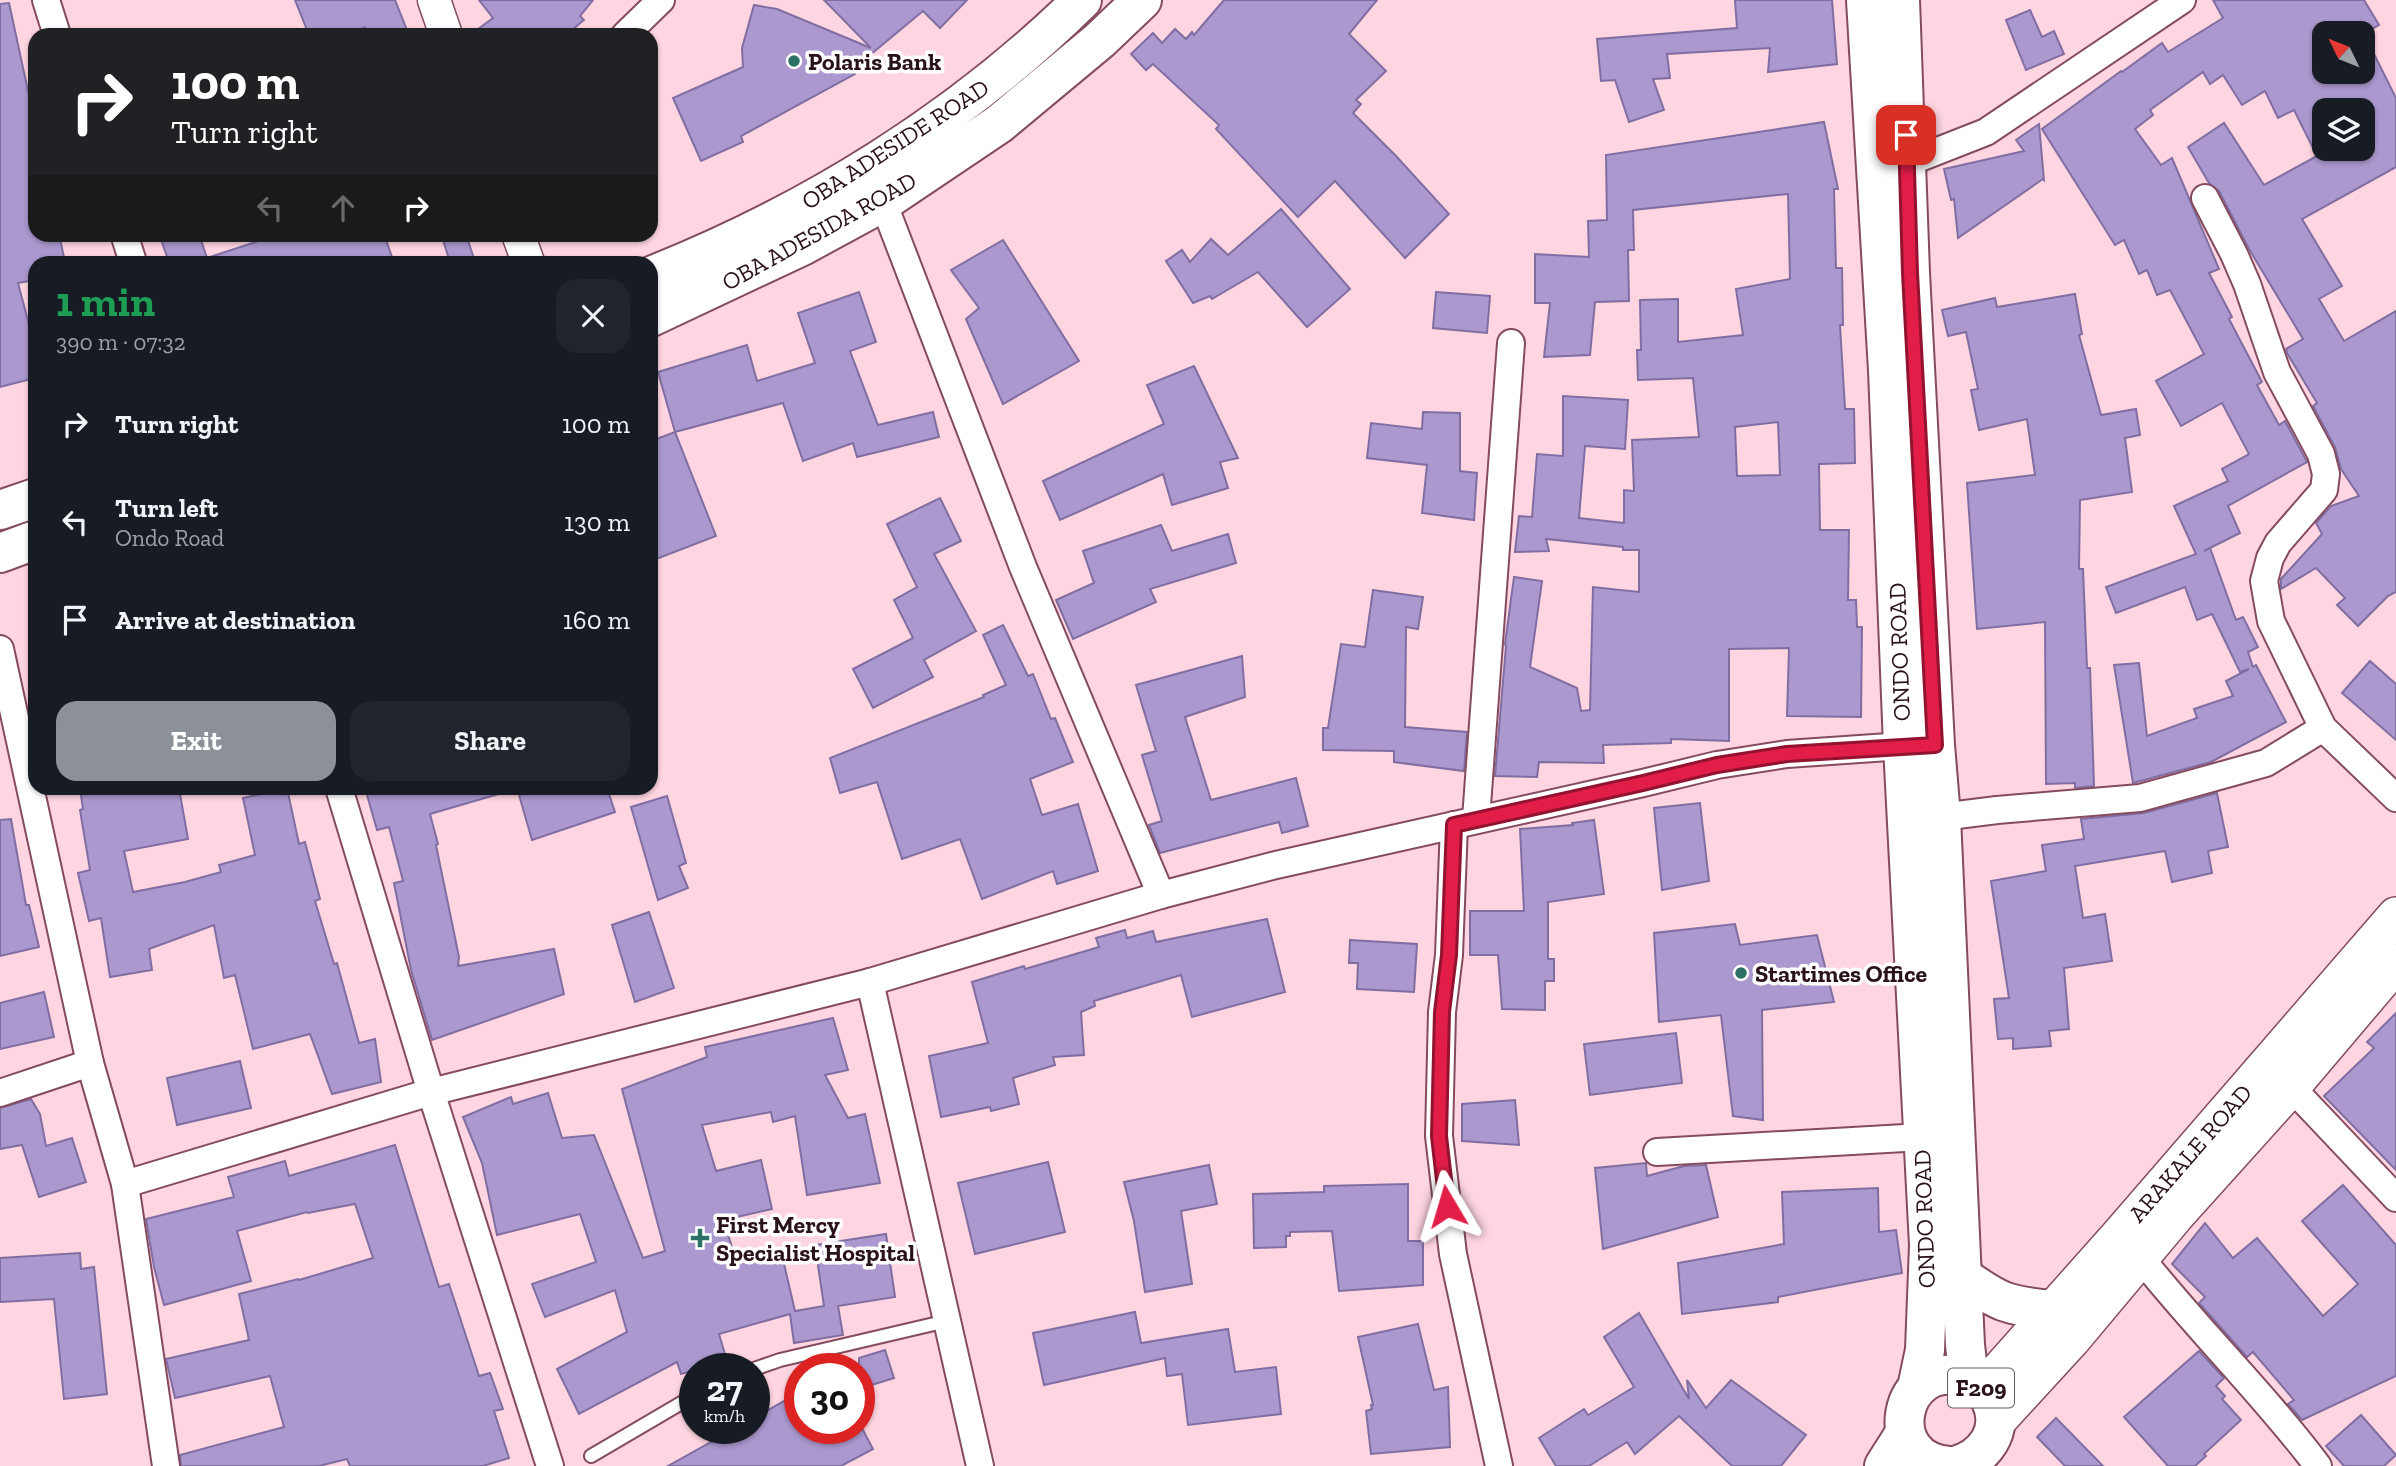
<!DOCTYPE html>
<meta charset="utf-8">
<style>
body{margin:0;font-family:"Zilla Slab",serif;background:#20242c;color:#f1f3f6;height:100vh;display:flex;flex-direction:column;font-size:26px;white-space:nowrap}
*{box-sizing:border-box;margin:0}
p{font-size:23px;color:#9ea1a6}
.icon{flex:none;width:38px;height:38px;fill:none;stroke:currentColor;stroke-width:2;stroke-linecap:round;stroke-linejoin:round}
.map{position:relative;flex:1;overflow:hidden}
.drawer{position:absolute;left:28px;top:256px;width:630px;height:539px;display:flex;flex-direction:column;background:#171b24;border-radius:21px;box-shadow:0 2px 5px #0004}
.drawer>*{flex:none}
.banner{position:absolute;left:28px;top:28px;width:630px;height:214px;border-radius:21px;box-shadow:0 2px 5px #0004;background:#202124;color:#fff;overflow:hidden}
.needle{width:46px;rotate:313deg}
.buttons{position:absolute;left:2312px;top:21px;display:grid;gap:14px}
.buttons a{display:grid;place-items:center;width:63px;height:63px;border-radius:14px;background:#171b24;box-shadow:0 2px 5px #0004;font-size:35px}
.speed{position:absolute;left:679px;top:1353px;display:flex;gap:14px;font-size:35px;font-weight:700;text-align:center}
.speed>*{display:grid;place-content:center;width:91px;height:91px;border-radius:50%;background:#171b24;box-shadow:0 2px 5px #0004;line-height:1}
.speed small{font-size:18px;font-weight:400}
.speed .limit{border:10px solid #d22;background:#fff;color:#111}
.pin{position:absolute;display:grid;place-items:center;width:60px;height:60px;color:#fff;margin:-30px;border-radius:14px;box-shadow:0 4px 10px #0006}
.me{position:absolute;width:77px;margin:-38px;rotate:353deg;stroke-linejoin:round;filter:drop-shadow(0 0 5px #0008)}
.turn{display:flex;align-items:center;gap:24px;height:147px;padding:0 28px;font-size:32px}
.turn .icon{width:91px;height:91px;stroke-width:2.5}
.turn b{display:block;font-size:49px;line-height:60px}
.lanes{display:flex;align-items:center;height:66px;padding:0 28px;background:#0003;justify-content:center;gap:35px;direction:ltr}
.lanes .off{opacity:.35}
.round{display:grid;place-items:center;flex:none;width:74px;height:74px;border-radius:21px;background:#20242c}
.summary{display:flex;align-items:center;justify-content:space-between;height:119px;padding:0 28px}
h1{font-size:42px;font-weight:700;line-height:52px;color:#1e9e55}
.button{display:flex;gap:14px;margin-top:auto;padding:14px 28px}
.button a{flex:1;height:80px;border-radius:21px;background:#8c9099;color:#fff;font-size:28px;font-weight:700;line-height:80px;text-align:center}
.button a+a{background:#20242c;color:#f1f3f6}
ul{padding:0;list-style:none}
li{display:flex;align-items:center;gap:21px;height:98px;padding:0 28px}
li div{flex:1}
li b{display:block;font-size:26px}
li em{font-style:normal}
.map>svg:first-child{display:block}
.building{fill:#ab98ce;stroke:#806ea2;stroke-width:2;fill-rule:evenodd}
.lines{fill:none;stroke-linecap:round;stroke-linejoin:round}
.service-casing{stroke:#844b5e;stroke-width:16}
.minor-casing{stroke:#844b5e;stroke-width:30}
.tertiary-casing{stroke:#844b5e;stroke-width:35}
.secondary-casing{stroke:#844b5e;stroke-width:40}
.primary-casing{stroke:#844b5e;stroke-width:42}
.service{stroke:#fff;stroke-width:12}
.minor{stroke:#fff;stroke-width:26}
.tertiary{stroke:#fff;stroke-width:32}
.secondary{stroke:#fff;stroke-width:37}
.primary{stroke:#fff;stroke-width:38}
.route-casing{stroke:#92132f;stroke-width:18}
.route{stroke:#e11d48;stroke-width:12}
.poi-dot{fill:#2c7165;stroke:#fff;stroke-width:2.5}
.labels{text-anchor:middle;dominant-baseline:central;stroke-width:7;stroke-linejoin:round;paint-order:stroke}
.shield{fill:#fff;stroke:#6a595f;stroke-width:2}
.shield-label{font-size:23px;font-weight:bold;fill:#2a121a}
.poi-label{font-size:24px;font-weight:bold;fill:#2a121a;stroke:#fff;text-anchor:start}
.street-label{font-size:24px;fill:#2a121a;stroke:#fff}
</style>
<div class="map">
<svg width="2396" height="1466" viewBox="0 0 2396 1466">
<rect width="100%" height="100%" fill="#fed5e0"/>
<g class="building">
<polygon points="295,0 395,0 409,35 368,35 365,27 345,35 309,35"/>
<polygon points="479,0 593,0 580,16 584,20 566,35 470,35 493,18"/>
<polygon points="824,0 967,0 940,28 923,11 852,70 855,74 741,136 743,142 701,161 673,98 743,67 742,48 754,5 777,9 871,48"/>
<polygon points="1224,0 1377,0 1349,34 1386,71 1356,100 1361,104 1353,113 1396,156 1449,214 1405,258 1335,181 1298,217 1216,129 1219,125 1153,64 1146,70 1131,54 1153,33 1162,43 1175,29 1186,39 1192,32 1194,35"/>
<polygon points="1735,0 1832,0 1837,64 1768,72 1770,48 1667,54 1670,78 1653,79 1664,110 1629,122 1615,80 1601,81 1597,39 1737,28"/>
<path d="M 2213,0 L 2364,0 L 2379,25 L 2364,34 L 2396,98 L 2396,167 L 2302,219 L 2342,286 L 2319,299 L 2344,341 L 2396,311 L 2396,592 L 2388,596 L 2358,626 L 2337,605 L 2345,598 L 2316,568 L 2281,589 L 2281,579 L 2322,534 L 2316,523 L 2331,506 L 2359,496 L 2341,469 L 2335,447 L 2313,406 L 2317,403 L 2287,353 L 2286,349 L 2303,339 L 2249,249 L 2219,191 L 2209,183 L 2188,147 L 2224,123 L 2264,185 L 2317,156 L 2294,110 L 2278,118 L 2265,91 L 2242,105 L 2223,75 L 2210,84 L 2203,72 L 2150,110 L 2153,115 L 2135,129 L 2161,165 L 2172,158 L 2219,269 L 2209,273 L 2232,317 L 2229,319 L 2262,382 L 2257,385 L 2279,425 L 2285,421 L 2306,460 L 2307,462 L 2228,506 L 2240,533 L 2204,551 L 2210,548 L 2236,620 L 2243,617 L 2258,647 L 2248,652 L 2253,667 L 2256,665 L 2286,722 L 2211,762 L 2133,783 L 2114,665 L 2139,663 L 2147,736 L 2197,718 L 2194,709 L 2233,696 L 2226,681 L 2249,669 L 2240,672 L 2212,614 L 2197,620 L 2185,587 L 2116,613 L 2106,587 L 2196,554 L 2174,506 L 2228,481 L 2222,469 L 2249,454 L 2222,403 L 2181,426 L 2156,381 L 2204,354 L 2170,290 L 2157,295 L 2147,270 L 2139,274 L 2124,240 L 2115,245 L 2042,129 L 2121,71 L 2122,72 L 2162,43 L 2168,52 L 2223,18 ZM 2324,33 L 2362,33 L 2362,72 L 2324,72 ZM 2324,110 L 2362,110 L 2362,149 L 2324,149 Z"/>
<polygon points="9,3 35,123 35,234 59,234 65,262 35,262 35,280 18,283 35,347 35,378 0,387 0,4"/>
<polygon points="2030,10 2042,37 2054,31 2064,54 2026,70 2006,20"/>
<path d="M 1824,122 L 1838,189 L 1834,189 L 1836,268 L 1842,268 L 1843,325 L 1840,325 L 1845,409 L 1854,409 L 1855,463 L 1819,464 L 1820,530 L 1849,530 L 1848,600 L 1856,600 L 1857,627 L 1862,627 L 1861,717 L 1787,716 L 1789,648 L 1729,649 L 1729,741 L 1671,739 L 1671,743 L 1603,745 L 1604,763 L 1539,762 L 1537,777 L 1495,776 L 1506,646 L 1505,644 L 1514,577 L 1542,581 L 1530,667 L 1577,688 L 1581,711 L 1590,710 L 1593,587 L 1639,592 L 1639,550 L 1623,550 L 1623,547 L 1546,539 L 1549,551 L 1515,552 L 1519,516 L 1532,517 L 1537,454 L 1563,456 L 1563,396 L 1628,400 L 1625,449 L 1585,446 L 1579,518 L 1624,523 L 1624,490 L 1634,491 L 1632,440 L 1699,437 L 1693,378 L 1638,380 L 1637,350 L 1641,350 L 1640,300 L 1678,299 L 1678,342 L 1743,335 L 1736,289 L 1790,279 L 1788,194 L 1633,210 L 1634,250 L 1628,250 L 1629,301 L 1595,302 L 1590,355 L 1544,357 L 1550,303 L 1535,303 L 1535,254 L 1589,257 L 1588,221 L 1607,220 L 1606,155 ZM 1778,422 L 1780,475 L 1737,476 L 1735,427 Z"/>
<polygon points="2039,124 2044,180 2043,179 1958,238 1954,199 1951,200 1944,169 2024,151 2016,140"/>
<polygon points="1281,209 1350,289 1307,327 1258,272 1212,299 1210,296 1193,303 1166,261 1182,250 1190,262 1211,239 1228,255"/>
<polygon points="159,234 199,234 207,258 280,234 384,234 392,257 374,262 169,262"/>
<polygon points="441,234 466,234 475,262 450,262"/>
<polygon points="1003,240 1079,361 1003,404 966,319 979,308 951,270"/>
<polygon points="859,292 876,342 850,351 878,425 933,412 939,437 857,457 853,443 803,461 783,403 675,432 658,372 747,345 757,381 815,363 798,313"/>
<polygon points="1436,292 1490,296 1487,333 1433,328"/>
<polygon points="2075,294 2082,334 2079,335 2101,415 2136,409 2140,435 2125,438 2132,492 2080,500 2079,569 2083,569 2087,668 2090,668 2094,786 2075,788 2075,783 2046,784 2045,622 1977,629 1967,483 2035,475 2027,419 1979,430 1971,390 1978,389 1966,332 1948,336 1942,310 1995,298 1997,307"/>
<polygon points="1194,366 1238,458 1220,462 1228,488 1172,505 1163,474 1060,520 1043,481 1164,424 1147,385"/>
<polygon points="1423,412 1460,413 1460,471 1477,473 1474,520 1422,513 1427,465 1367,458 1371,423 1422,429"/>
<polygon points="675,432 716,536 651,561 651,441"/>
<polygon points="940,498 961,541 934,554 976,631 924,660 933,677 873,708 853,669 913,638 894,600 917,587 887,524"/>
<polygon points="1161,525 1172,551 1228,534 1236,563 1150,589 1156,602 1073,639 1056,600 1094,583 1083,551"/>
<polygon points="1373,590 1423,597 1418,629 1406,627 1405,727 1467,732 1464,771 1394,762 1394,751 1323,750 1323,728 1328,728 1341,644 1365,647"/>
<polygon points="1003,625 1028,676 1033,674 1051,719 1055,718 1073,762 1030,779 1042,815 1078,804 1098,871 1057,884 1053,871 982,899 960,839 902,859 877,782 840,793 830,758 984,697 983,695 1006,685 983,635"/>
<polygon points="1242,656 1245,697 1185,717 1211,800 1296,778 1308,826 1282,833 1279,822 1160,853 1149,825 1162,821 1142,755 1156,751 1136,685"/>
<polygon points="2370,661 2396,684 2396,740 2342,693"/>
<polygon points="80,788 179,788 188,839 124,851 133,892 185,882 221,872 219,865 255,855 243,798 287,788 299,844 305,842 320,899 315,901 334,964 337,963 359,1043 375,1039 381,1082 332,1094 310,1034 253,1049 235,975 224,978 214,925 149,949 152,970 110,977 101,918 89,921 78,873 90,870 80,810 83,809"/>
<polygon points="365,788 501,788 502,793 430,814 438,844 436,845 459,957 458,966 554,949 564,994 432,1040 411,970 394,883 403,881 389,827 377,830"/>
<polygon points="540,788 607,788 615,812 532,840 519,795"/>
<polygon points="2217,793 2228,847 2208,851 2212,873 2172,882 2165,851 2075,866 2083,918 2105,914 2112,961 2064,968 2069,1029 2049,1031 2051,1046 2013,1049 2013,1038 1998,1039 1994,999 2009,998 1991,881 2046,871 2042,845 2084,839 2081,819 2144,813"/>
<polygon points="667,796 686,863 679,866 688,888 658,900 631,807"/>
<polygon points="1700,803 1709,881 1662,890 1654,808"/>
<polygon points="11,819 26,905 29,905 39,947 0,956 0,820"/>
<polygon points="1594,820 1604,894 1548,902 1548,959 1554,959 1554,981 1545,981 1545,1010 1502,1009 1498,955 1470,955 1470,911 1524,911 1520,829 1573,825 1572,823"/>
<polygon points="649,912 674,988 635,1002 612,925"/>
<polygon points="1267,919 1285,992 1192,1017 1181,975 1094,1001 1095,1006 1081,1012 1084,1055 1053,1057 1055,1065 1013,1078 1019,1104 991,1111 990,1107 941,1117 929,1056 988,1043 972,982 1024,966 1025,969 1099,947 1096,938 1125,930 1127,938 1153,931 1156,942"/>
<polygon points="1735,924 1740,945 1817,935 1834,1002 1762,1010 1763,1120 1733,1116 1721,1015 1659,1022 1654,933"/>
<polygon points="1350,940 1417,944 1414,992 1357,989 1358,963 1349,963"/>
<polygon points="44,992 54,1037 0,1049 0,1003"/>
<polygon points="2396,1013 2396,1170 2324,1096 2374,1048 2367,1042"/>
<polygon points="833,1018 848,1070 825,1075 848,1118 865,1114 880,1183 807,1195 795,1116 773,1122 771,1112 702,1125 716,1171 761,1160 772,1209 724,1220 735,1258 781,1251 795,1311 824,1306 815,1245 886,1234 895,1297 838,1306 843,1335 794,1343 790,1314 719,1334 727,1361 695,1368 695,1370 681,1374 677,1362 579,1414 557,1369 627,1332 615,1290 545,1317 532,1284 596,1262 580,1214 497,1235 482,1163 463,1117 511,1097 513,1104 548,1093 562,1138 594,1135 643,1258 665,1251 622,1089 707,1057 705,1047"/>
<polygon points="1676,1033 1682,1083 1590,1095 1584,1044"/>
<polygon points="240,1061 251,1108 177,1125 167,1078"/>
<polygon points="31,1099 40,1114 46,1146 72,1138 86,1182 39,1197 22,1145 0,1149 0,1108"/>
<polygon points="1515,1100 1519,1145 1462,1141 1462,1104"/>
<polygon points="395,1145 439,1287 449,1284 479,1376 490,1373 503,1409 494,1411 509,1458 483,1466 350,1466 347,1459 319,1466 181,1466 180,1455 284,1427 270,1376 175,1398 166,1359 249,1340 239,1294 298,1279 299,1280 373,1258 355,1204 308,1213 307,1212 237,1231 251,1281 164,1305 154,1267 146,1219 234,1197 228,1177 285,1161 289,1176"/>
<polygon points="1048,1162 1065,1232 975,1254 958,1183"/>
<polygon points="1646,1163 1647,1176 1684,1166 1706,1165 1718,1217 1603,1249 1595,1168"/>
<polygon points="1209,1165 1217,1204 1181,1211 1192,1284 1145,1292 1134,1221 1124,1182"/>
<polygon points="1408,1184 1408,1241 1423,1241 1423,1285 1339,1291 1332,1231 1290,1232 1290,1236 1286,1236 1286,1247 1254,1248 1253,1194 1324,1192 1324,1186"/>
<polygon points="2343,1185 2396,1245 2396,1376 2302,1420 2288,1404 2294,1400 2253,1352 2247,1357 2199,1303 2205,1297 2172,1264 2205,1223 2233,1258 2257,1238 2323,1316 2358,1284 2302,1221"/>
<polygon points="1878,1188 1879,1232 1896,1230 1902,1273 1778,1297 1778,1302 1682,1314 1678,1263 1784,1244 1782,1192"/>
<polygon points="80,1253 81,1269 94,1267 107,1394 64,1399 54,1299 0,1302 0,1258"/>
<polygon points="1135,1312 1141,1343 1228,1329 1235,1372 1276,1367 1281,1414 1188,1425 1182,1374 1167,1376 1165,1358 1044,1385 1033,1333"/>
<polygon points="1639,1313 1689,1399 1687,1380 1706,1408 1731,1380 1806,1435 1781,1466 1732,1466 1679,1416 1635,1454 1627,1442 1589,1466 1556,1466 1539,1438 1584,1409 1588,1415 1634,1387 1604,1337"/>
<polygon points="1418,1324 1434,1390 1448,1387 1450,1447 1371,1454 1366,1411 1372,1409 1371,1405 1373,1405 1358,1337"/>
<polygon points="885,1350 894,1378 859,1389 859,1358"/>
<polygon points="2199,1351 2224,1378 2216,1386 2225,1396 2222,1399 2241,1420 2204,1454 2206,1456 2195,1466 2168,1466 2124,1417"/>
<polygon points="800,1392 800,1428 862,1428 873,1449 841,1466 668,1466 736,1428 754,1428 754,1418"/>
<polygon points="2361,1415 2396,1455 2384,1466 2344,1466 2326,1446"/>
<polygon points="2056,1418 2103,1466 2065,1466 2037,1437"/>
</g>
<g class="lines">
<defs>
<g id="service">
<polyline points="754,1369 780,1360 947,1321"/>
<polyline points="591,1456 695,1395"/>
</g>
<g id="minor">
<polyline points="46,0 57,35"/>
<polyline points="625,35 661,0"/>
<polyline points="1890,167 1907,163 1986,132 2182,0"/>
<polyline points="2205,198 2234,254 2247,284 2277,372 2321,454 2326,474 2324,490 2278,543 2270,558 2264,581 2271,621 2323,728 2396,798"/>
<polyline points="883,202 1023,567 1161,895"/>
<polyline points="124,234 133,262"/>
<polyline points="0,649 90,1063 125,1184 166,1466"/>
<polyline points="339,788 431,1092 550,1466"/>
<polyline points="1941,817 1997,810 2140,798 2266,763 2323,728"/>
<polyline points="1476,819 1511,343"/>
<polyline points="1454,825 1449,955 1442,1012 1439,1136 1453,1254 1499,1466"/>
<polyline points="870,982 980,1466"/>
<polyline points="2291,1087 2396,1198"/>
<polyline points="0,1093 90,1063"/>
<polyline points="1657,1152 1922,1137"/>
<polyline points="125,1184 431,1092 870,982 1161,895 1276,865 1643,783 1717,765 1787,754 1918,745"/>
<path d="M 2140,1257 C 2197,1329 2263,1393 2318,1466"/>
</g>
<g id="tertiary">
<polyline points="434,0 446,35"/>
<polyline points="518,234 528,262"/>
</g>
<g id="secondary">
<polyline points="1983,1389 2119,1236 2396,916"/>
<polyline points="1995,1423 2072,1339 2175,1216 2291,1087 2396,963"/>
</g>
<g id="primary">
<polyline points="1866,0 1888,370 1903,746 1929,1245 1925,1350 1917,1388"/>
<polyline points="1900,0 1910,273 1935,745 1941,817 1965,1345 1969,1379"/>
<path d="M 651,276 C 810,213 960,120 1082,0"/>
<polyline points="651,317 802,246 883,202 999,124 1100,40 1142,0"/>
<polyline points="0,510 35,498"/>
<polyline points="0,553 35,540"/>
<path d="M 1962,1276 C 1999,1303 2008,1306 2054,1310"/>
<polyline points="1884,1466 1905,1433"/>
<path d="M 1949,1466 C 1878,1460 1899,1359 1963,1377 C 1974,1380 1986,1390 1991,1401 C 2005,1431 1984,1458 1955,1466"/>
</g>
</defs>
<use href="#service" class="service-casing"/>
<use href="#minor" class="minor-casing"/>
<use href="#tertiary" class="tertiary-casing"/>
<use href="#secondary" class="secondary-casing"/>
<use href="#primary" class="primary-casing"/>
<use href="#service" class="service"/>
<use href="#minor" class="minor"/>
<use href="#tertiary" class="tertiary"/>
<use href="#secondary" class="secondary"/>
<use href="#primary" class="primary"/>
</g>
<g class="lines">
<defs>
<polyline id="route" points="1447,1206 1439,1136 1442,1012 1449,955 1454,825 1643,783 1717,765 1787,754 1935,745 1910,273 1906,135"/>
</defs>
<use href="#route" class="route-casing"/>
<use href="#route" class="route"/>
</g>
<g class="poi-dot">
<circle cx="794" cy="61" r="7"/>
<circle cx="1741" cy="973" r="7"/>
<path d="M696.5 1227.5h7v7h7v7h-7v7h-7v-7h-7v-7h7z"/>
</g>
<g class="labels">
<rect class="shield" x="1948" y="1368.5" width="66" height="39" rx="5"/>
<g class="shield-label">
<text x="1981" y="1388">F209</text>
</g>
<g class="poi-label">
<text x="808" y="61">Polaris Bank</text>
<text x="1755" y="973">Startimes Office</text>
<text x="716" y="1224">First Mercy<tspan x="716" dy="28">Specialist Hospital</tspan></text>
</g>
<g class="street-label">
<text transform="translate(895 144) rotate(-33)">OBA ADESIDE ROAD</text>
<text transform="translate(819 231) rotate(-29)">OBA ADESIDA ROAD</text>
<text transform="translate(1899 652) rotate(-92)">ONDO ROAD</text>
<text transform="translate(2190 1153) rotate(-49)">ARAKALE ROAD</text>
<text transform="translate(1924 1219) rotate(-92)">ONDO ROAD</text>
</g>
</g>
</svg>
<div class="buttons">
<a><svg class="needle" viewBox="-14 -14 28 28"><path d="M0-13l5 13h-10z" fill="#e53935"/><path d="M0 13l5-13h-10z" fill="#9ea1a6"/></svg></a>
<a><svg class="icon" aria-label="layers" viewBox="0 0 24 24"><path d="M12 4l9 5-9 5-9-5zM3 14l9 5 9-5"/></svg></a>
</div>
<div class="speed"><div>27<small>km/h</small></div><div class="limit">30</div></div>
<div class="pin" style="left:1906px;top:135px;background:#d93025"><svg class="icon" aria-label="arrive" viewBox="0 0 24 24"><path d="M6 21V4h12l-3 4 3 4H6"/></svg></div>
<svg class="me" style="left:1447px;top:1206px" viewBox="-20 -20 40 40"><path d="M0-17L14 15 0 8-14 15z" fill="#e11d48" stroke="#fff" stroke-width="4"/></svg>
<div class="banner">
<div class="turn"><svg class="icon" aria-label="right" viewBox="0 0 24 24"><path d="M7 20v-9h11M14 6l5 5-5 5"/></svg><div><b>100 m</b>Turn right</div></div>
<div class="lanes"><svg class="icon off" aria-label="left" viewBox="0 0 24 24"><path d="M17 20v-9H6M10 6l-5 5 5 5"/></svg><svg class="icon off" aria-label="ahead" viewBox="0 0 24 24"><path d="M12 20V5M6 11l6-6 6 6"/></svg><svg class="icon" aria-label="right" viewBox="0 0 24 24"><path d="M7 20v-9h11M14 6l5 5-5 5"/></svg></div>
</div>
<section class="drawer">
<div class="summary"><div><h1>1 min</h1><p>390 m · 07:32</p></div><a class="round"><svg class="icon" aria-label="close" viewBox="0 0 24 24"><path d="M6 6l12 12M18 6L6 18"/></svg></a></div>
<ul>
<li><svg class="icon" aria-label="right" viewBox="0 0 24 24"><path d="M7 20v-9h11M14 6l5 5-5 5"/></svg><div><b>Turn right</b></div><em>100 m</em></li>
<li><svg class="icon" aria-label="left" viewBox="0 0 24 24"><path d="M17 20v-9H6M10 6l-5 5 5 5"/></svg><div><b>Turn left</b><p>Ondo Road</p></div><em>130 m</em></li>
<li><svg class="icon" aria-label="arrive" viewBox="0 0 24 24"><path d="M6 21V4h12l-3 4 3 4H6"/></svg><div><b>Arrive at destination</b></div><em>160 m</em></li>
</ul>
<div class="button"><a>Exit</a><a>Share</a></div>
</section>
</div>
